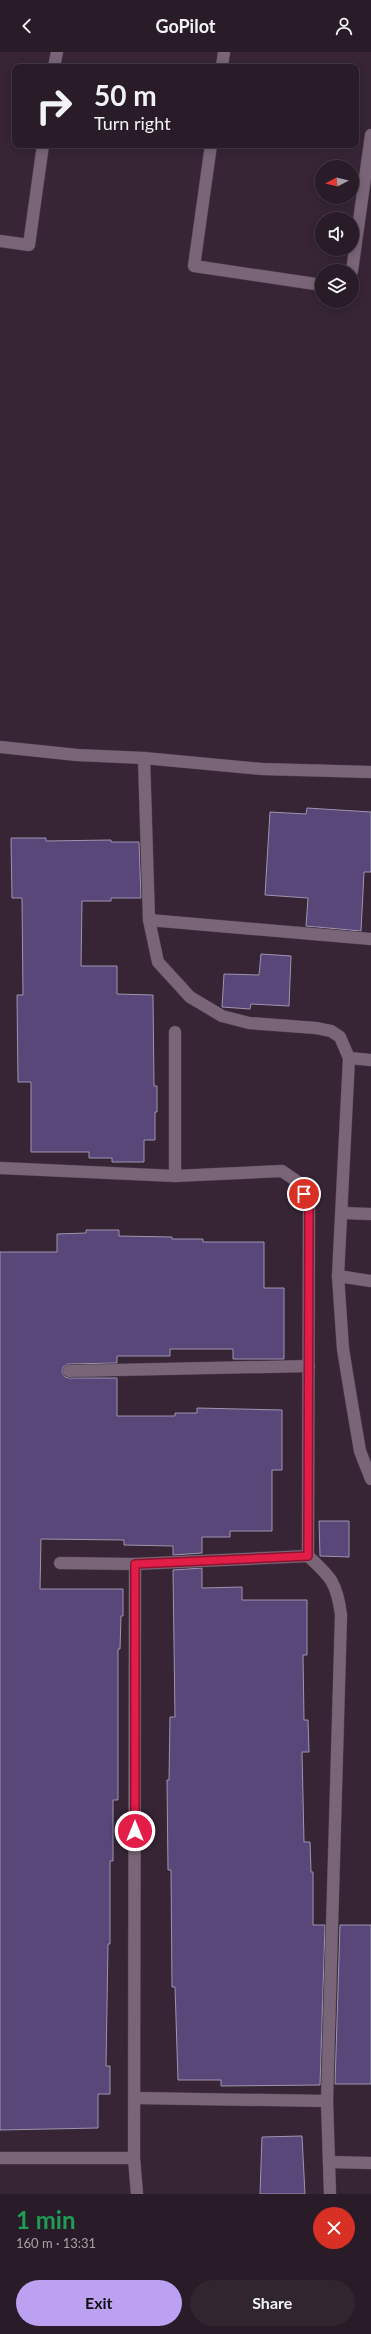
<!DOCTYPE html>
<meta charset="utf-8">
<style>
body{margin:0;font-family:Lato,sans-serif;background:#312530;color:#f1f3f6;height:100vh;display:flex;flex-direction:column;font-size:15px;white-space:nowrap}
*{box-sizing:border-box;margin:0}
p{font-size:13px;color:#a5a1a8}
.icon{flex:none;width:22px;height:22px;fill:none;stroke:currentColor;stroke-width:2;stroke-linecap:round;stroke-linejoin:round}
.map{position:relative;height:2142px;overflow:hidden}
.sheet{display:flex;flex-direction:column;background:#291c28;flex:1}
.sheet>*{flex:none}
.banner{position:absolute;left:12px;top:12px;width:347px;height:84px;border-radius:8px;box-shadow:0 2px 10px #0003,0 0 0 1px #453a45;background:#291c28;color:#f1f3f6;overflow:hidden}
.needle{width:26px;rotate:263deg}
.tools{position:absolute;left:315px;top:108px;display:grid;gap:8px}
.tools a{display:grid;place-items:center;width:44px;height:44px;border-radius:50%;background:#291c28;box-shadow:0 2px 10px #0003,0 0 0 1px #453a45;font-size:20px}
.pin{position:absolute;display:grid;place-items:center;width:34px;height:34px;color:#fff;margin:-17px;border:2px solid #fff;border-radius:50%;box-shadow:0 1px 4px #0007}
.me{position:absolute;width:44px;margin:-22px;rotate:0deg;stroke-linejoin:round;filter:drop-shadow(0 0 3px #0008)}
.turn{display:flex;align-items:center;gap:14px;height:84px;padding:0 16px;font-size:18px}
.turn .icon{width:52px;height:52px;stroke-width:2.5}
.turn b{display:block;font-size:28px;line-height:34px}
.round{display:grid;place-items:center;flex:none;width:42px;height:42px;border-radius:21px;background:#312530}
.summary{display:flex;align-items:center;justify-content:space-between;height:68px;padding:0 16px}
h1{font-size:24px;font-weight:700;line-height:30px;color:#1e9e55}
.action{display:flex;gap:8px;margin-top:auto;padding:8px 16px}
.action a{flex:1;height:46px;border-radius:24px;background:#bca0f2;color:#111;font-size:16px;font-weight:700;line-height:46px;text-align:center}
.action a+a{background:#312530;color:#f1f3f6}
header{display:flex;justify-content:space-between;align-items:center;height:52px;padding:0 16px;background:#291c28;font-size:18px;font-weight:700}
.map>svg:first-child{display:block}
.building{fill:#594779;stroke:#9d95af}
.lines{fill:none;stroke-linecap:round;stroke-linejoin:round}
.minor-casing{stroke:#514250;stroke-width:13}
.minor{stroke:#7a6578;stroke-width:12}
.route-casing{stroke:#92132f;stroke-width:10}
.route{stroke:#e11d48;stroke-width:7}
</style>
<header><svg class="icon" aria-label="back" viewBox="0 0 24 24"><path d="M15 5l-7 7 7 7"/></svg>GoPilot<svg class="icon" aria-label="person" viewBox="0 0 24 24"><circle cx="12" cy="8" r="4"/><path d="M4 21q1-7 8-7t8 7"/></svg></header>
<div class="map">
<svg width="371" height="2142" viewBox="0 0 371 2142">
<rect width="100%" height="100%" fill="#372536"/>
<g class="building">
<polygon points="307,756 371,760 371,820 364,820 361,879 306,874 308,846 265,843 270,760 306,762"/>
<polygon points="11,786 46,786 46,789 111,788 111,790 139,790 141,846 111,846 111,849 82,849 81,914 117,914 117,942 153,943 154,1034 157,1034 157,1060 155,1060 155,1088 144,1088 144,1110 112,1110 112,1106 89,1106 89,1100 31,1100 31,1030 18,1030 17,943 23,943 22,846 12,846"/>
<polygon points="261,902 291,904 289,954 251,952 250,957 222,955 224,922 259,923"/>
<polygon points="86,1178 119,1178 119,1184 172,1185 172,1187 203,1187 203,1190 264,1190 264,1236 284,1236 284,1307 233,1307 233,1297 170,1297 170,1304 117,1304 117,1311 68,1312 63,1315 62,1320 65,1325 69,1326 117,1326 117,1364 175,1364 175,1361 197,1361 197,1356 282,1358 282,1418 272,1418 272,1479 230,1479 230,1485 202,1485 202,1501 173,1503 173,1494 124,1493 124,1488 41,1487 40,1537 123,1537 123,1564 121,1564 120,1597 118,1597 118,1748 113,1748 113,1809 110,1809 110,1892 108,1892 106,2014 110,2014 110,2042 98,2042 98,2076 0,2078 0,1200 57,1200 57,1182 86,1181"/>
<polygon points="319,1469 349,1469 349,1505 320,1504"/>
<polygon points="202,1516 202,1536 242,1535 242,1548 307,1548 307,1603 303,1603 304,1668 308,1668 309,1700 302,1700 304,1790 310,1790 311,1820 313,1820 313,1873 325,1873 320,2033 221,2034 221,2028 178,2028 175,1935 172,1935 171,1818 168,1818 167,1728 169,1728 170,1665 175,1665 173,1518"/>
<polygon points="340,1873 371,1873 371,2032 335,2032"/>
<polygon points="302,2084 305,2142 260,2142 262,2085"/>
</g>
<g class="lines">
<defs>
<g id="minor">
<polyline points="54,15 57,0"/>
<polyline points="222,15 224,0"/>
<polyline points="211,93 194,214 322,233"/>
<polyline points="0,189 29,193 43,93"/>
<polyline points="352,219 371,83"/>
<polyline points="0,695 77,703 144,706 262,717 371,720"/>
<polyline points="144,706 149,868 158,910 190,945 222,964 249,971 316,976 331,979 340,985 349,1006 338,1224 343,1297 351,1346 360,1399 371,1427"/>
<polyline points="149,868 371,887"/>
<polyline points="175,980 175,1124"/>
<polyline points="349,1006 371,1008"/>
<polyline points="0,1116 175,1124 282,1119 298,1130 309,1154 308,1504"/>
<polyline points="342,1161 371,1162"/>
<polyline points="338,1224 371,1229"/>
<polyline points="69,1319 309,1314"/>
<path d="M 60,1511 L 135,1512 L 308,1504 C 331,1525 337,1531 341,1563 L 327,2049 L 330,2142"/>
<polyline points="135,1512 134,2106 137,2142"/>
<polyline points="135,2046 327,2049"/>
<polyline points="0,2106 134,2106"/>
<polyline points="329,2110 371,2111"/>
</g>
</defs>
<use href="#minor" class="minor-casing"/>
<use href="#minor" class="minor"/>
</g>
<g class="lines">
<defs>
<polyline id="route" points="135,1779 135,1512 308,1504 309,1154 304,1142"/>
</defs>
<use href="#route" class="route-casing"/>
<use href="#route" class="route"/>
</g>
</svg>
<div class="tools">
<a><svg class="needle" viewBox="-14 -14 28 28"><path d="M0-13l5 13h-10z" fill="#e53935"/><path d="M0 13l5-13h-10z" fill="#a5a1a8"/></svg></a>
<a><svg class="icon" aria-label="sound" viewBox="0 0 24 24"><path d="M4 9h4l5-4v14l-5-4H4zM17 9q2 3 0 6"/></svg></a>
<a><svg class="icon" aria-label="layers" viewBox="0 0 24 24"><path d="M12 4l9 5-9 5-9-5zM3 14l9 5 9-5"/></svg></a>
</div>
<div class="pin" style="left:304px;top:1142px;background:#d93025"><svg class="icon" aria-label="arrive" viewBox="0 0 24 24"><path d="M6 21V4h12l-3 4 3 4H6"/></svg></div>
<svg class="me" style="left:135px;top:1779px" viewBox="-20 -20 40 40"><circle r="17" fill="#e11d48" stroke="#fff" stroke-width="3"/><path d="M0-11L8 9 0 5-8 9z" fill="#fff"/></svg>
<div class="banner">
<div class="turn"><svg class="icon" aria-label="right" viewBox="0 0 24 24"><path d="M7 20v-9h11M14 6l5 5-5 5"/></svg><div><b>50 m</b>Turn right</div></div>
</div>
</div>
<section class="sheet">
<div class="summary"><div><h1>1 min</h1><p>160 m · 13:31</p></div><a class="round" style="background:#d93025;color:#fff"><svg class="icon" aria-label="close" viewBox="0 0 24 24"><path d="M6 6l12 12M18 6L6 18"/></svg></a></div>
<div class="action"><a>Exit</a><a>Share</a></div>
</section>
